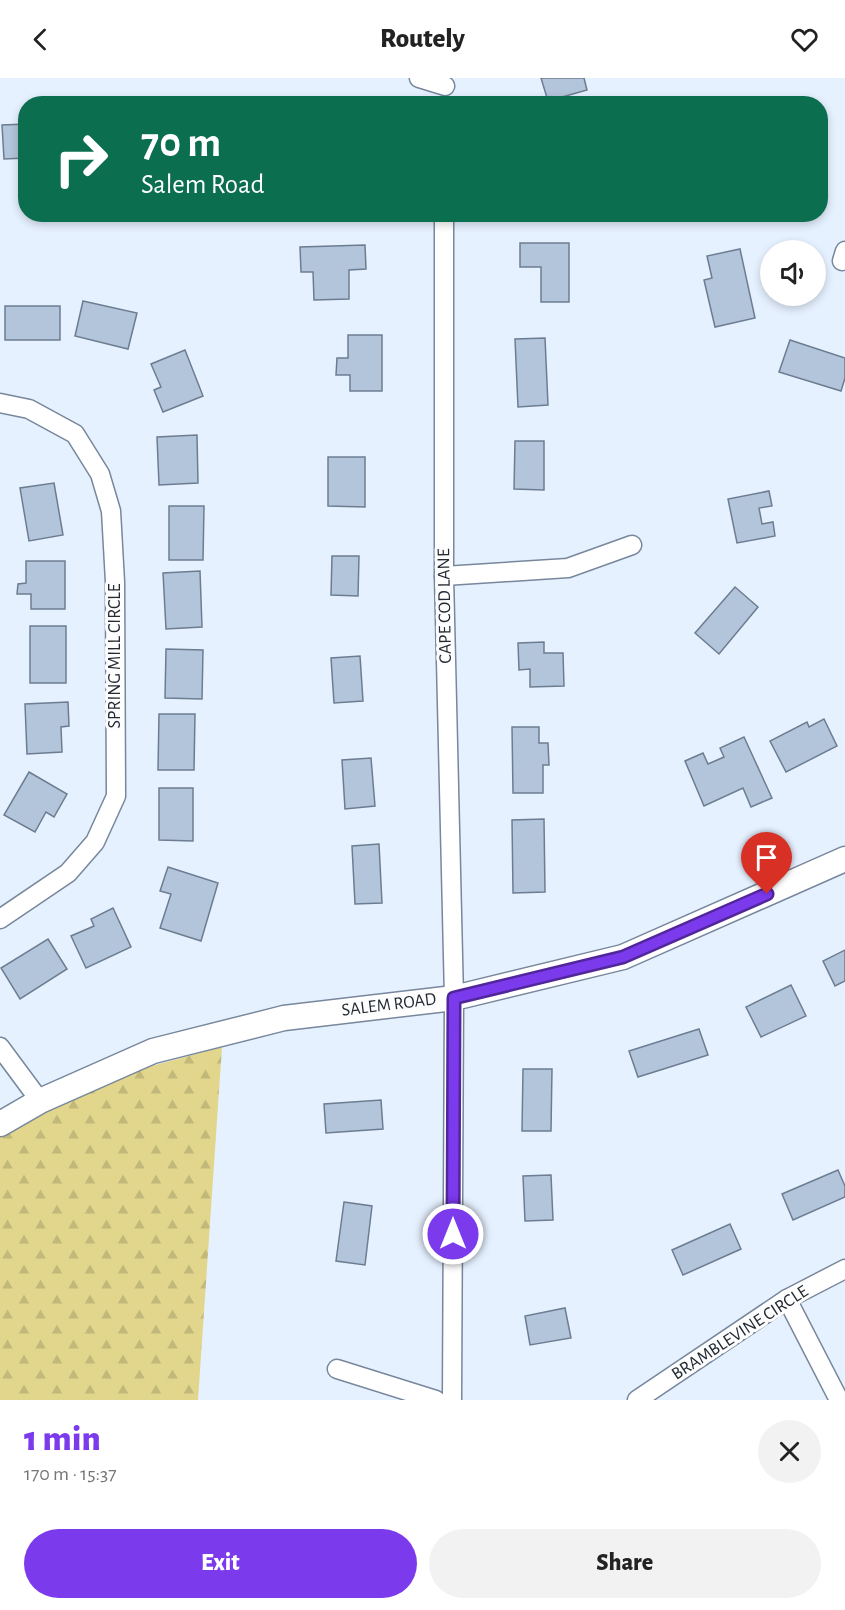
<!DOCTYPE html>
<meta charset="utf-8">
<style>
body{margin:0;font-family:"Alegreya Sans",sans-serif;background:#f2f2f2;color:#222;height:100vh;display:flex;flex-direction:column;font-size:22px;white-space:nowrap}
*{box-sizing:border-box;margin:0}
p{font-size:20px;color:#767676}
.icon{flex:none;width:33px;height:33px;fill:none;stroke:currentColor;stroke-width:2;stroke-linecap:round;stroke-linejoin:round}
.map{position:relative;height:1322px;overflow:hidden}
.drawer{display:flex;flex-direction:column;background:#fff;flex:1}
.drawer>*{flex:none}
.guide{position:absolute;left:18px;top:18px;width:810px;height:126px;border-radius:24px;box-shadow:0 3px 9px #0003;background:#0b6e4f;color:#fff;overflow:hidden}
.buttons{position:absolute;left:760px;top:162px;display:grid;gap:12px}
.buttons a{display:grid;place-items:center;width:66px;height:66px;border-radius:50%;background:#fff;box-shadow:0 3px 9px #0003;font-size:30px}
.pin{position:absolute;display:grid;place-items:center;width:51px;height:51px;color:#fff;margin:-62px -26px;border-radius:50% 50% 50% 0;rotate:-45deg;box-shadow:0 0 6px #0007}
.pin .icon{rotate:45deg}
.me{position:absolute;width:66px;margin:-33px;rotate:0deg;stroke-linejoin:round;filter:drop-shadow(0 0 4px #0008)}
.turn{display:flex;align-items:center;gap:21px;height:126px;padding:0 24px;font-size:27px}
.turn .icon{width:78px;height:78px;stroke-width:2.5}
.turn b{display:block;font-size:42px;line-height:51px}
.round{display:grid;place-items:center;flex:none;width:63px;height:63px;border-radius:32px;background:#f2f2f2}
.overview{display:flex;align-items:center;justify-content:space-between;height:102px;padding:0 24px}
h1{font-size:36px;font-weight:800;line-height:45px;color:#7c3aed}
.primary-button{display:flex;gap:12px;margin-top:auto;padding:12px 24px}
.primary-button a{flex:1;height:69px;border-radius:36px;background:#7c3aed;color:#fff;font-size:24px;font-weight:800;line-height:69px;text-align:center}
.primary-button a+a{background:#f2f2f2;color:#222}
header{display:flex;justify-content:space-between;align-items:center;height:78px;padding:0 24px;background:#fff;font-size:27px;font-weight:800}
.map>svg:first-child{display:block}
.forest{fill:url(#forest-firs)}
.building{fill:#b3c5db;stroke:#6d7d91;stroke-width:1.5}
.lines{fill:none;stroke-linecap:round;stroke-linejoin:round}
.minor-casing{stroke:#77879c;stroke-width:21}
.tertiary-casing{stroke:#77879c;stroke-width:27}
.minor{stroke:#fff;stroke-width:18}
.tertiary{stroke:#fff;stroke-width:24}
.route-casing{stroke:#51269a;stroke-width:15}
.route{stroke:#7c3aed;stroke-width:10}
.labels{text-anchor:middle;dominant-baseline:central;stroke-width:6;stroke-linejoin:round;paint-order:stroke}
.street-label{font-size:18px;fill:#232a32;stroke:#fdfdfd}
</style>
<header><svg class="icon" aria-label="back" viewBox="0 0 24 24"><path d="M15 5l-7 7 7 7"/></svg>Routely<svg class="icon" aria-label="heart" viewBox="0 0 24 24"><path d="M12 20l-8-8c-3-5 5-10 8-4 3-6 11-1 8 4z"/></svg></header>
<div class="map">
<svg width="845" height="1322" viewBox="0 0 845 1322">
<defs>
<pattern id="forest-firs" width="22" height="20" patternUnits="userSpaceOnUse" patternTransform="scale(1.5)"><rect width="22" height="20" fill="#e2d68c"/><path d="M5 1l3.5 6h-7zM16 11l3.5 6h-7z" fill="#c2b879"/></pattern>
</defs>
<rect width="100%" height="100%" fill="#e6f1ff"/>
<polygon class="forest" points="222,969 198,1322 0,1322 0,1052 74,1009"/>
<g class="building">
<polygon points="541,0 584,0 587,12 548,23"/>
<polygon points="26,46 26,80 4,81 2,47"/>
<polygon points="520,165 569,165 569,224 541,224 541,189 520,189"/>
<polygon points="365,167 366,191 349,192 349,221 314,222 313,194 301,194 300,169"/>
<polygon points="740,171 755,240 715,249 704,202 712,200 707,178"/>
<polygon points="83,223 137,235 128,271 75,258"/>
<rect x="5" y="228" width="55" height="34"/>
<polygon points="348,257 382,257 382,313 350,313 350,297 336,297 337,280 348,280"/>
<polygon points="545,260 548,327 518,329 515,261"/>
<polygon points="790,262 845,280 845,300 841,313 779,294"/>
<polygon points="185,272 203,318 163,334 154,312 161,309 151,286"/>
<polygon points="197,357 198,405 159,407 157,359"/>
<polygon points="515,363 544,363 544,412 514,411"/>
<polygon points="328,379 365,379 365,429 328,428"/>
<polygon points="54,405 63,457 29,463 20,410"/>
<polygon points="769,413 772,428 759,430 762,446 773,444 775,458 737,465 728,421"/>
<polygon points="169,428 204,428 203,482 169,482"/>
<polygon points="332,478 359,478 358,518 331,517"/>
<polygon points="26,483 65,483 65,531 31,531 31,516 17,516 18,506 26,505"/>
<polygon points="200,493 202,549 166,551 163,495"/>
<polygon points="735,509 758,529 719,576 695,555"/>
<rect x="30" y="548" width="36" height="57"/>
<polygon points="544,564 544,575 563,575 564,608 530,609 530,591 519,592 518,565"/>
<polygon points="166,571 203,572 202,621 165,620"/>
<polygon points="360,578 363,623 334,625 331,580"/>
<polygon points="68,624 69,648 61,649 62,674 27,676 25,626"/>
<polygon points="159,636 195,636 194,692 158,692"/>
<polygon points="824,641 837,668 786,694 770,663 807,644 809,649"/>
<polygon points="512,649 539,649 539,665 548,665 549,687 543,687 543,715 513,715"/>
<polygon points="744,659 772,720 751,729 743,710 704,728 685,683 703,675 708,686 724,679 720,670"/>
<polygon points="371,680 375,728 345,731 342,682"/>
<polygon points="29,694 67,716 54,739 46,734 35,754 4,737"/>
<polygon points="159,710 193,710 193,763 159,762"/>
<polygon points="544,741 545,814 513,815 512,742"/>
<polygon points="379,766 382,825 355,826 352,768"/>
<polygon points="168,789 218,805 201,863 160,850 171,816 160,813"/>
<polygon points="113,830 131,869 86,890 71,858 94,848 91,841"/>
<polygon points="48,861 67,891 20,921 1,890"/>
<polygon points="845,872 845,903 835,908 823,883"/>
<polygon points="791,907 806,938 761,959 746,929"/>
<polygon points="699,951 708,977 638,999 629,973"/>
<polygon points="523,991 552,991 551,1053 522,1053"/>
<polygon points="381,1022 383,1051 326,1055 324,1026"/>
<polygon points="838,1092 845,1108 845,1119 793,1142 782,1116"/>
<polygon points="551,1097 553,1142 525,1143 523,1098"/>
<polygon points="344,1124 372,1128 365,1187 336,1183"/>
<polygon points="730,1146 741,1171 683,1197 672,1172"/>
<polygon points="565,1230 571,1260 530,1267 525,1238"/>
</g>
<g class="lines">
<defs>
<g id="minor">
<polyline points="419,0 445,8"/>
<polyline points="444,136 444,498 454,920 452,1322"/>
<polyline points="842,183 845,173"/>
<polyline points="0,325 29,331 75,356 100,396 111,433 115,504 116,718 95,764 68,795 0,841"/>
<polyline points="444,498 568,490 632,467"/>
<polyline points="0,969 40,1023"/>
<polyline points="787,1221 839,1322"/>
<polyline points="337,1291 436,1322"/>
<polyline points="637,1322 787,1221 845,1191"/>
</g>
<polyline id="tertiary" points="0,1046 40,1023 153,973 284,940 454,920 623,879 845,781"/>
</defs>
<use href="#minor" class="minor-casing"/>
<use href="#tertiary" class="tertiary-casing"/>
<use href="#minor" class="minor"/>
<use href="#tertiary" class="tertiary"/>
</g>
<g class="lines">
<defs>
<polyline id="route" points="453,1156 454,920 623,879 767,816"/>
</defs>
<use href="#route" class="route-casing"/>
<use href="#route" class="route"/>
</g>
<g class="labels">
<g class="street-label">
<text transform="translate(445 528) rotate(-91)">CAPE COD LANE</text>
<text transform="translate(115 578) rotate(-90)">SPRING MILL CIRCLE</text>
<text transform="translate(389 927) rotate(-7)">SALEM ROAD</text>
<text transform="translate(740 1255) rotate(-33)">BRAMBLEVINE CIRCLE</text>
</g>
</g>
</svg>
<div class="buttons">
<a><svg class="icon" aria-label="sound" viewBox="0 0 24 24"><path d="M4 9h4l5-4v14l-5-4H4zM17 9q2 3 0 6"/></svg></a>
</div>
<div class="pin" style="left:767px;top:816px;background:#d93025"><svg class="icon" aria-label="arrive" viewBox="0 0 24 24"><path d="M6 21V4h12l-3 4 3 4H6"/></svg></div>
<svg class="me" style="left:453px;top:1156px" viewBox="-20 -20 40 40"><circle r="17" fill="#7c3aed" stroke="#fff" stroke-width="3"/><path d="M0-11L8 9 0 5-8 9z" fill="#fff"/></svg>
<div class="guide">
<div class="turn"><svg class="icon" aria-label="right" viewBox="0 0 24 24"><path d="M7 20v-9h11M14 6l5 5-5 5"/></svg><div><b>70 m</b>Salem Road</div></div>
</div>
</div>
<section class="drawer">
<div class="overview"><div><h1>1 min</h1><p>170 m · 15:37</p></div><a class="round"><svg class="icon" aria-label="close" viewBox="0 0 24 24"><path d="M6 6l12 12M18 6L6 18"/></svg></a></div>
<div class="primary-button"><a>Exit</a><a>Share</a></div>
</section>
